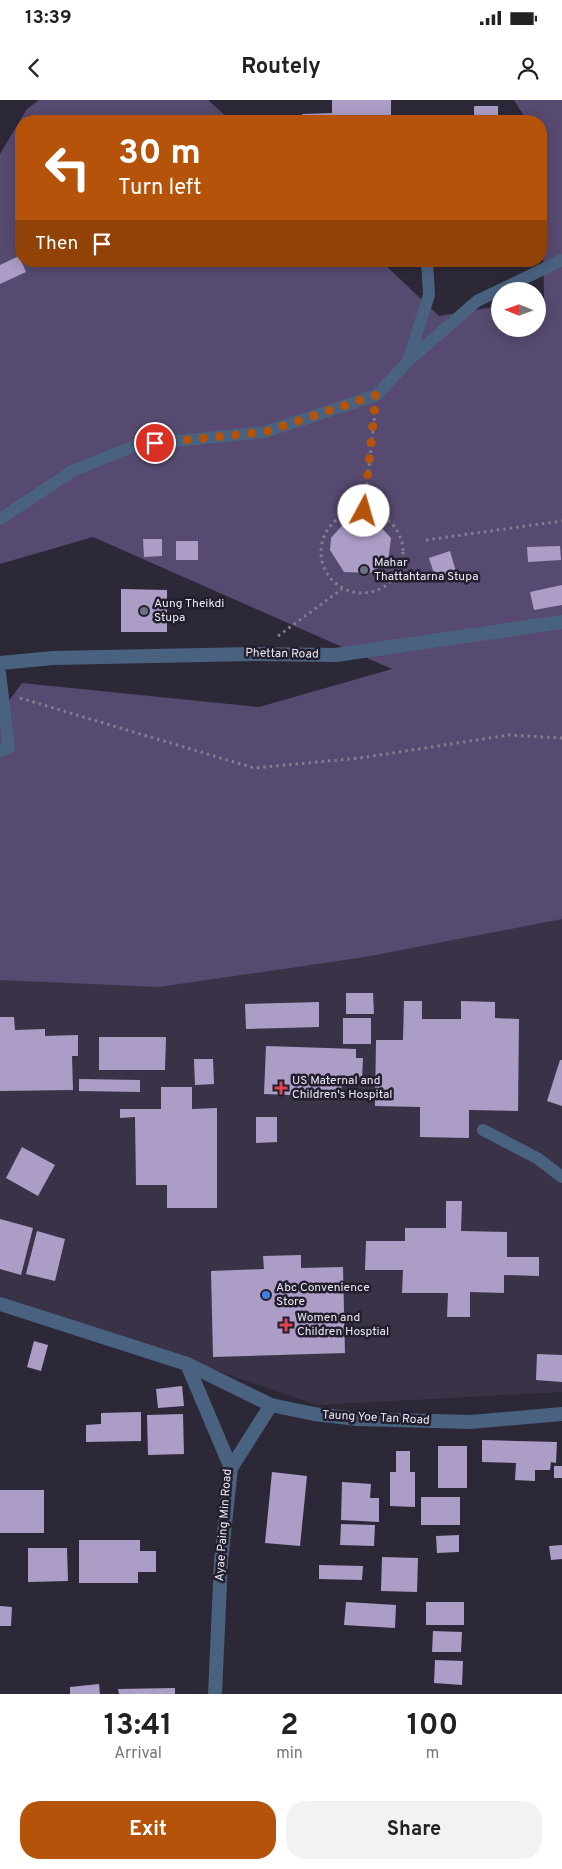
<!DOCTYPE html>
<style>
body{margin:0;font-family:Overpass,sans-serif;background:#f2f2f2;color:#222;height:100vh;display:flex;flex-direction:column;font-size:19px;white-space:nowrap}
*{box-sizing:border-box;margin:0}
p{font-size:16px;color:#767676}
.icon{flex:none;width:28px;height:28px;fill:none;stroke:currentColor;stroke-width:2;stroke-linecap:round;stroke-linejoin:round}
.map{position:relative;height:1594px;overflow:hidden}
.sheet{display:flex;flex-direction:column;background:#fff;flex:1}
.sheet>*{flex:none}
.top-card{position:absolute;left:15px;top:15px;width:532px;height:152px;border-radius:20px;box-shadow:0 2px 12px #0003;background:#b45309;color:#fff;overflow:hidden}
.needle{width:32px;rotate:271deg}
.buttons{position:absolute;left:491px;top:182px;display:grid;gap:10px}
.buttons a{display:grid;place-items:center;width:55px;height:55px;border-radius:50%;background:#fff;box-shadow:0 2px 12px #0003;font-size:25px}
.pin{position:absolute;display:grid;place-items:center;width:42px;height:42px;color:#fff;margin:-21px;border:2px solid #fff;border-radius:50%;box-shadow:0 1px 5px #0007}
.me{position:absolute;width:55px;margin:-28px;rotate:6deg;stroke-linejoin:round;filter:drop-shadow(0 0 4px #0008)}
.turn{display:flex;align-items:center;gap:18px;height:105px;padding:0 20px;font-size:22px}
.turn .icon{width:65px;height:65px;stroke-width:2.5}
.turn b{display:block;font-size:35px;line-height:42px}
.then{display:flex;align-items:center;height:48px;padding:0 20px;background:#0003;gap:10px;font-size:19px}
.eta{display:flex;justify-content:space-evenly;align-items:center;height:85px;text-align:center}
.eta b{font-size:30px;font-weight:700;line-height:35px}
.button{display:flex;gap:10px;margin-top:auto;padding:10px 20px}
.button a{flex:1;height:58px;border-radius:20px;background:#b45309;color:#fff;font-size:20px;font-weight:700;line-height:58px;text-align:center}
.button a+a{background:#f2f2f2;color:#222}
.status{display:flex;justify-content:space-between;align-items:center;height:35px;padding:0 25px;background:#fff;direction:ltr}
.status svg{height:14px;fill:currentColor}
header{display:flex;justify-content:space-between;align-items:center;height:65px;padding:0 20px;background:#fff;font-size:22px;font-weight:700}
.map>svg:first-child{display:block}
.built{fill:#3a3348}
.forest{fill:#574a70}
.building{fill:#ac9dc7}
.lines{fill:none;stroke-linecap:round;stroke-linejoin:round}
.path{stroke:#827e8c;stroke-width:3;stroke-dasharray:2.5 4;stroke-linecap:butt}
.service{stroke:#49627f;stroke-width:12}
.minor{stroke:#49627f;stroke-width:14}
.tertiary{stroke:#49627f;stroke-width:14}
.route{stroke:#b45309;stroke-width:9;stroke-dasharray:0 16.2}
.worship-dot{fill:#6b7280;stroke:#231e2d;stroke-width:2}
.health-dot{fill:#e0444e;stroke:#231e2d;stroke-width:2}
.shop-dot{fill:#3f7fe0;stroke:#231e2d;stroke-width:2}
.labels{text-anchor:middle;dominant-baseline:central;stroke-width:5;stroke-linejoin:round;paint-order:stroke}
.poi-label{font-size:12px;fill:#ece9f4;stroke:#231e2d;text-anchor:start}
.street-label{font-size:12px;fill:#ece9f4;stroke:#231e2d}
</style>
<div class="status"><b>13:39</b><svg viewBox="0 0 49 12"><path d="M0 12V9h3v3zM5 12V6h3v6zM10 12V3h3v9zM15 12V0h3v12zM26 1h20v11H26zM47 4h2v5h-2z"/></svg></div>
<header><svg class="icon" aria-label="back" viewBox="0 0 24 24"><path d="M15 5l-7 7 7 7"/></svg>Routely<svg class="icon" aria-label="person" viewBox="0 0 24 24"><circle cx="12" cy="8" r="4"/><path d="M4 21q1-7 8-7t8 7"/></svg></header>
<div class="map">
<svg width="562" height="1594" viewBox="0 0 562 1594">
<rect width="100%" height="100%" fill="#2d2838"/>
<polygon class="built" points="562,696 562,1292 317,1305 0,1196 0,781"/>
<polygon class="forest" points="39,0 208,0 231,21 21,21 21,161 381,161 439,216 500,206 500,229 538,229 538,200 544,199 541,21 527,21 514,0 562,0 562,819 365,857 159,887 0,880 0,613 22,583 259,607 392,569 93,437 0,464 0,54 27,9"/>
<g class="building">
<polygon points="332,0 391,0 391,21 303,21 302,14 332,13"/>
<rect x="474" y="6" width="24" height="15"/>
<polygon points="414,17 414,21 396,21 396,18"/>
<polygon points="19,156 26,172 0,184 0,165"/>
<polygon points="348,419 374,420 391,438 388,462 370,473 344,472 330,450 331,438"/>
<polygon points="143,439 162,439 162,456 144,457"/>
<rect x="176" y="441" width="22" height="19"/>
<polygon points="560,446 561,460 528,462 527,447"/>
<polygon points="450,451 457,475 436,480 429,458"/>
<polygon points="562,485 562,505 534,510 530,492"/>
<polygon points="121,489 167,490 167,532 121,532"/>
<polygon points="346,893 373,893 374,914 346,914"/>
<polygon points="404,901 422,901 422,919 461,919 461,901 495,902 495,918 519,919 518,1011 469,1010 469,1038 420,1037 420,1007 375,1006 376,940 403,940"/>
<polygon points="319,902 319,927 246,929 245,904"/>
<polygon points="0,917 14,917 15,930 45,929 45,936 78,935 78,956 72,956 73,990 0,991"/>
<rect x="343" y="918" width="28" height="26"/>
<polygon points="99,937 166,937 165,970 99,970"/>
<polygon points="266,946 356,949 356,958 363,958 362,980 342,979 341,997 264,994"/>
<polygon points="194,959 213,959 214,984 195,985"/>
<polygon points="560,960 562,960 562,1006 547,1001"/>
<polygon points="79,979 140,980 140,992 79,991"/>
<polygon points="161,987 192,987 192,1009 217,1008 217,1108 167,1108 167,1085 136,1085 135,1017 120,1018 120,1009 161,1009"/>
<polygon points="256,1017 277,1017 277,1042 256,1043"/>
<polygon points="22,1047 55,1065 38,1096 6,1078"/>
<polygon points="446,1101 462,1101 461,1131 507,1132 507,1157 539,1157 539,1176 504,1175 504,1193 470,1192 470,1217 447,1217 448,1193 402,1193 403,1170 365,1170 366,1141 405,1141 405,1128 446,1128"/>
<polygon points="0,1119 33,1128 21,1175 0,1169"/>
<polygon points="37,1131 65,1139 55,1181 26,1174"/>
<polygon points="301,1155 301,1168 343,1167 345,1253 213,1257 211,1171 264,1169 263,1156"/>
<polygon points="34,1241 48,1245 41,1271 27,1267"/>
<polygon points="537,1254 562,1255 562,1282 536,1280"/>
<polygon points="182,1286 184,1306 158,1308 156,1289"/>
<polygon points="141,1312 141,1341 86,1342 86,1325 101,1324 101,1313"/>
<polygon points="183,1314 184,1354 148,1355 147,1315"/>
<polygon points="482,1340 557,1342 556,1363 551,1362 550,1370 535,1370 535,1381 515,1380 516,1363 482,1362"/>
<rect x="438" y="1346" width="29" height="42"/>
<polygon points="396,1351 410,1351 410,1372 415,1372 415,1407 390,1406 390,1372 396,1372"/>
<rect x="554" y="1366" width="8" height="12"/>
<polygon points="272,1372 307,1376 300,1446 265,1443"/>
<polygon points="342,1382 371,1384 370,1398 379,1398 379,1422 341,1420"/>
<rect x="0" y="1390" width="44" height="43"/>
<rect x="421" y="1397" width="39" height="28"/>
<polygon points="341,1424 375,1425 374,1446 340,1445"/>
<polygon points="459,1435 459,1452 437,1453 436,1436"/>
<polygon points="79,1440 140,1440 140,1451 156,1451 156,1472 138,1472 138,1483 79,1483"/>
<polygon points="562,1445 562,1459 551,1460 549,1446"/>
<polygon points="28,1448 67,1448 68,1481 28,1482"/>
<polygon points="382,1457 418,1458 417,1492 381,1491"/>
<polygon points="319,1465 363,1466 362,1480 319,1479"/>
<polygon points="346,1502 396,1505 395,1528 344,1525"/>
<rect x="426" y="1502" width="38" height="23"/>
<polygon points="0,1506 12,1507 11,1526 0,1526"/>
<polygon points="433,1531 462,1532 461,1552 432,1552"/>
<polygon points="435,1560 463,1561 462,1585 434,1583"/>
<polygon points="99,1584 100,1594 70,1594 70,1587"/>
<polygon points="175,1588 175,1594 119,1594 118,1589"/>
</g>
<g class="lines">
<g class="path">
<polyline points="364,411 375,313"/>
<circle cx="362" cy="452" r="41"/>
<polyline points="426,440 562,421"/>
<polyline points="278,536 342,489"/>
<polyline points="20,598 254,668 360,658 509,635 562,638"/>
</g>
<g class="service">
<polyline points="408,261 477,201 562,160"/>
<polyline points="0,419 74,370 137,345 265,332 377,295 408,261 429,195 427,161"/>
<polyline points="0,573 9,648 0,651"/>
<polyline points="483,1030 537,1058 562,1077"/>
</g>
<g class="minor">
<polyline points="187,1264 231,1368 221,1461 215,1594"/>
<polyline points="231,1368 271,1305"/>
</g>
<g class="tertiary">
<polyline points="0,563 53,558 253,554 336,555 562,522"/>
<polyline points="0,1204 187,1264 271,1305 314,1314 358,1319 471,1322 562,1314"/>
</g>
</g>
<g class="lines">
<polyline class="route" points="155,343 265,332 376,295 364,411"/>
</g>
<g class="worship-dot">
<circle cx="364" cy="470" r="5"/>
<circle cx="144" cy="511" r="5"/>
</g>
<g class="health-dot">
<path d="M278.5 980.5h5v5h5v5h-5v5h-5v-5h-5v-5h5z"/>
<path d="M283.5 1217.5h5v5h5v5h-5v5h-5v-5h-5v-5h5z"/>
</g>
<circle class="shop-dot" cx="266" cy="1195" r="5"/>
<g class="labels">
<g class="poi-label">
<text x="374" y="463">Mahar<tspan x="374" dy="14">Thattahtarna Stupa</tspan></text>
<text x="154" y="504">Aung Theikdi<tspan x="154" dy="14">Stupa</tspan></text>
<text x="292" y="981">US Maternal and<tspan x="292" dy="14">Children's Hospital</tspan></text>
<text x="276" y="1188">Abc Convenience<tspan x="276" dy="14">Store</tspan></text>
<text x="297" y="1218">Women and<tspan x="297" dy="14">Children Hosptial</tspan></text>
</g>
<g class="street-label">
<text transform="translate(282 554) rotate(1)">Phettan Road</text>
<text transform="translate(376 1318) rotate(3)">Taung Yoe Tan Road</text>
<text transform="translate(224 1425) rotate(-86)">Ayae Paing Min Road</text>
</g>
</g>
</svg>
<div class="buttons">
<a><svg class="needle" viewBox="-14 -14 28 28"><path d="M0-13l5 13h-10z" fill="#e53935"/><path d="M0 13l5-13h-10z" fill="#767676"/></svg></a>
</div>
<div class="pin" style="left:155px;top:343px;background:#d93025"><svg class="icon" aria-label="arrive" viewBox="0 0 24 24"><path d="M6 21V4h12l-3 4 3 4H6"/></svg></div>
<svg class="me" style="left:364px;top:411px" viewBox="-20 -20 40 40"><circle r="19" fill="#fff"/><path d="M0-13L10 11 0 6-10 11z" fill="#b45309"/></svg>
<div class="top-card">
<div class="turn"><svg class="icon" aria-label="left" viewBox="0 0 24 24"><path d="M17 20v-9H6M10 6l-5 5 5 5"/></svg><div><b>30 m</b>Turn left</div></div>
<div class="then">Then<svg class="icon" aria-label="arrive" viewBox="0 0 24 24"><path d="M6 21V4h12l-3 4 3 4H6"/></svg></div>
</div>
</div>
<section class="sheet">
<div class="eta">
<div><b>13:41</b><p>Arrival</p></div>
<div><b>2</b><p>min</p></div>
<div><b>100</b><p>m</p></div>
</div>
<div class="button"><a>Exit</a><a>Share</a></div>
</section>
